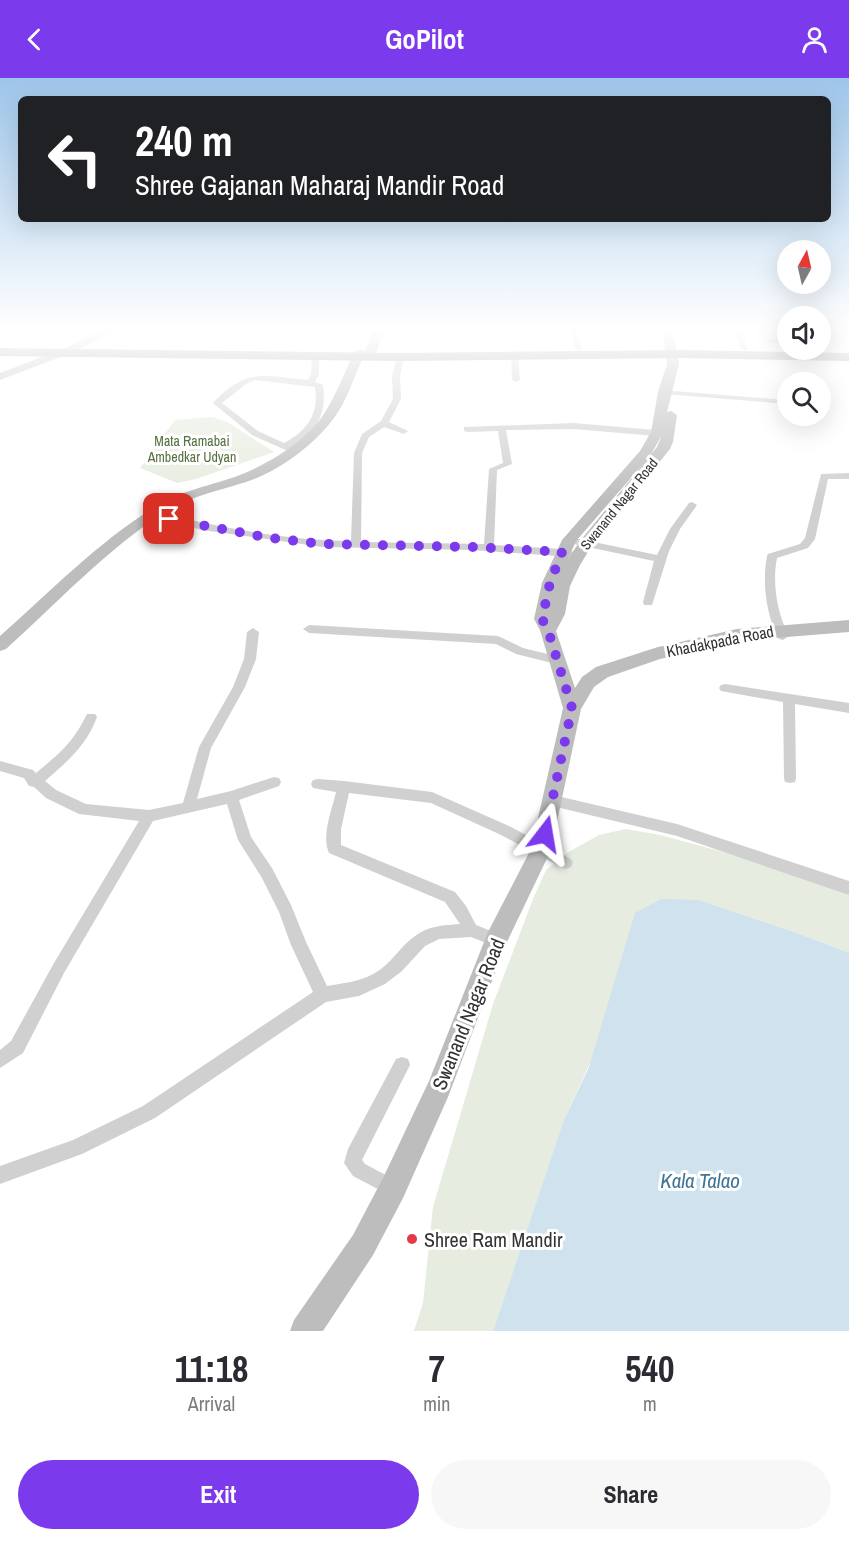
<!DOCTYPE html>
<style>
body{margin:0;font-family:"Archivo Narrow",sans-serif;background:#f7f7f7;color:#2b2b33;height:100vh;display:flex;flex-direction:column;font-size:22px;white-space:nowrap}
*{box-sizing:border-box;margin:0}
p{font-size:20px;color:#7c7c81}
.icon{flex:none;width:33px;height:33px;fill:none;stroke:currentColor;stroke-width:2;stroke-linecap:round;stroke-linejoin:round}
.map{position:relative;height:1253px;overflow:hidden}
.sheet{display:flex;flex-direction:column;background:#fff;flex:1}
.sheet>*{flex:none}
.guide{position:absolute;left:18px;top:18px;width:813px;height:126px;border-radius:9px;box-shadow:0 6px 24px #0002;background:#202124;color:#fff;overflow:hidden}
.needle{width:39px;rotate:8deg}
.tools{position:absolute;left:777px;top:162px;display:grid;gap:12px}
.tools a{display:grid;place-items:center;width:54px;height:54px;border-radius:50%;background:#fff;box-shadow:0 6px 24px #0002;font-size:30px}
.pin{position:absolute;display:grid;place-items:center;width:51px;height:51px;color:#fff;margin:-26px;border-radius:12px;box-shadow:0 3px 9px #0006}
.me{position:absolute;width:66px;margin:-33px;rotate:14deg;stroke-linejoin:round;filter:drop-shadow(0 0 4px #0008)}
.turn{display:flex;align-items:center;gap:21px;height:126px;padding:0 18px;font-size:27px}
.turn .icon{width:78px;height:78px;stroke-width:2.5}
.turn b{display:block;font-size:42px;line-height:51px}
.eta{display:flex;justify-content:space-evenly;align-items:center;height:102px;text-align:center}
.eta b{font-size:36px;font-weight:700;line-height:42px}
.primary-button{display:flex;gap:12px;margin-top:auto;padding:12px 18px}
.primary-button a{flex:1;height:69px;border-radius:36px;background:#7c3aed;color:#fff;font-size:24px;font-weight:700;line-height:69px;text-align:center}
.primary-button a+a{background:#f7f7f7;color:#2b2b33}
header{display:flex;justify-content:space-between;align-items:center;height:78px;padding:0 18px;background:#7c3aed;color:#fff;font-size:27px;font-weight:700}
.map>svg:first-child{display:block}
.green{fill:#e6ecdf}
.water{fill:#cfe2ee}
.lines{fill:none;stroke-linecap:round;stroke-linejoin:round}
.street{fill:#d0d0d0;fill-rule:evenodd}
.secondary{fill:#bdbdbd;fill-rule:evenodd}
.highway{fill:#9a9a9a;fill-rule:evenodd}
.route{stroke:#7c3aed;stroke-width:10;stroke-dasharray:0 18}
.poi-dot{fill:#e63946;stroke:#fff;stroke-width:2}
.labels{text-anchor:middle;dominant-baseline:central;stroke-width:6;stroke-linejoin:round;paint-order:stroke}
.far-park-label{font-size:14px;fill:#56703f;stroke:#fff}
.far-street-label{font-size:14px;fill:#333;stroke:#fff}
.street-label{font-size:16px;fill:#333;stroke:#fff}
.near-street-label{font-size:20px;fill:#333;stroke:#fff}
.near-poi-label{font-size:20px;fill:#333;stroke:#fff;text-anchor:start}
.near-water-label{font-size:21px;font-style:italic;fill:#3f7597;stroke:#fff}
</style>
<header><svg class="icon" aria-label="back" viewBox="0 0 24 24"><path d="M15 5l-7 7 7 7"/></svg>GoPilot<svg class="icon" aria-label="person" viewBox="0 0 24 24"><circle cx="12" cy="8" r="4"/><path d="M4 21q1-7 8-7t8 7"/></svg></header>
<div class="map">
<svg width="849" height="1253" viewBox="0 0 849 1253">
<rect width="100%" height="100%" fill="#fff"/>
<g class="green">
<polygon points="212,339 227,344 274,374 196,401 177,405 140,390 175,342"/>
<polygon points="626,751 660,757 849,808 849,875 805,858 590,985 563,1044 493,1253 414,1253 423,1225 433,1129 493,926 533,821 546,792 567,775 599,757"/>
</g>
<polygon class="water" points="661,821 698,822 805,858 849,875 849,1253 493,1253 563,1044 589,989 635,835"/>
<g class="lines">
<g class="street">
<polygon points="570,249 577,249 582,273 575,271"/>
<polygon points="736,249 744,249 743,255 748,273 741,271 735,255"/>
<polygon points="788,260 788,264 768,265 764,263 768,261"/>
<polygon points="511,275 518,277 520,302 516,304 512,302"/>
<path d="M 312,276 L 319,278 L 319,296 L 315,304 L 323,307 C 327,334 317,356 292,368 L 296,370 L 296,374 L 290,374 L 252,357 L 213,325 C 247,289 263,298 308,302 L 311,296 ZM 255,302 L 315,309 C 319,335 308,353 284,365 L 258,353 L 222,325 L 246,306 Z"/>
<path d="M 397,277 L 404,279 L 400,299 L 401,321 L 389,344 L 408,353 L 404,356 L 384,349 L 369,359 L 362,375 L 361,464 L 484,466 L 489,391 L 503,385 L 498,353 L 467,354 L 464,353 L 464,349 L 574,345 L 667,353 L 671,356 L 667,359 L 574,351 L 506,352 L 512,386 L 497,392 L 494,467 L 562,471 L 575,474 L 576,476 L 571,479 L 472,472 L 323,469 L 202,452 L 149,438 L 147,436 L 152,433 C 217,449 284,462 351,463 L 354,375 L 362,356 L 381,343 L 393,321 L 392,299 Z"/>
<polygon points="661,312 787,322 788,326 664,316 660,314"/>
<path d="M 849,395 L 849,401 L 828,401 L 815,461 L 808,470 L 777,480 C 772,504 777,536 789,558 L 783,562 L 779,561 C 766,538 762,504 767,478 L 768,476 L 800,466 L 805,460 L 821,396 Z"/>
<polygon points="692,424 697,427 680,451 669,473 652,527 644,527 643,524 654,483 569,465 564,462 569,459 657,477 670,451 689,425"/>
<polygon points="309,547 498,558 523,570 560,579 562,582 556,586 516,576 496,566 309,555 303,551"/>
<path d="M 253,550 L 259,554 L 256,581 L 245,609 L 211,670 L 197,721 L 231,713 L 274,699 L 279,700 L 281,704 L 279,708 L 239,722 L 251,759 L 272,790 L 291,827 L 306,864 L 327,908 C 343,905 359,904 373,896 C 391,887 399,869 415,858 C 428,848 444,847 460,846 L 445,824 L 329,775 C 321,758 332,732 336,714 L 313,710 L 311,706 L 313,702 L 318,701 L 344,703 L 432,714 L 509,748 L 571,781 L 573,785 L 571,789 L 566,791 L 561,789 L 499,756 L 431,725 L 349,715 L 341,751 L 341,767 L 455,814 L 466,828 L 476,847 L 501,857 L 504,862 L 501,867 L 496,869 L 471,859 L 439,861 L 425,868 L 402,893 L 385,906 L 359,918 L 326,924 L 155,1040 L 82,1076 L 0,1106 L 0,1088 L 73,1062 L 143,1028 L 313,914 L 291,867 L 279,834 L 262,800 L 238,762 L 227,726 L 153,743 L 64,895 L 23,975 L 0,990 L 0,972 L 11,963 L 54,885 L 139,743 L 79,736 L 46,720 L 34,709 L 29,708 L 24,700 L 0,693 L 0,683 L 33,692 L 36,695 C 61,674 72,666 87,636 L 95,636 L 97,639 C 87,667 67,684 45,703 L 56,712 L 86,726 L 149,732 L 183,725 L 199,669 L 233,609 L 244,581 L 247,554 Z"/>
<polygon points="725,606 849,625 849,635 795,626 796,700 795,704 790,705 785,704 784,700 783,624 721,613 719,610 721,607"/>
<polygon points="553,717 677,746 849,803 849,817 677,758 548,727 546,723 548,719"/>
<polygon points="402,979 408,981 410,987 362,1082 365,1086 399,1104 402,1110 399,1116 393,1119 353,1098 344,1085 348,1071 396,981"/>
</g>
<g class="secondary">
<polygon points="107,249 121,249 76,273 0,302 0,295 68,269"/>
<path d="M 375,249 L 385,249 L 375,278 L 369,281 L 364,278 C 354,298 347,323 334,340 C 313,368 279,393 246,404 C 218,413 191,418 165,434 C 107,471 57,525 6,571 L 0,573 L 0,558 C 50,514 98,464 155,429 C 181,412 211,408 240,397 C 270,385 306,363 324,336 C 336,317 345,294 354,274 L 360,271 L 365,273 Z"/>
<path d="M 662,249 L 672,249 L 679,286 L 667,334 L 671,333 L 677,337 L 673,364 L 670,371 L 591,469 L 580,487 L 570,508 L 565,536 L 556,553 L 575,610 L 582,599 L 596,589 L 658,569 L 737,551 L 849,542 L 849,554 L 737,563 L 660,581 L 608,599 L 594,609 L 581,631 L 551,772 L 506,866 L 448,1019 L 403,1120 L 373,1177 L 323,1253 L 290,1253 L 294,1242 L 353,1157 L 383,1100 L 429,1003 L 488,854 L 531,771 L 563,630 L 540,552 L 534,541 L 542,505 L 562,462 L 640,373 L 651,354 L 658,314 L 667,286 ZM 662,357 L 657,369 L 580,463 L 568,481 L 576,463 L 650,378 Z"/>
</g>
<polygon class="highway" points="0,270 400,275 681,272 849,275 849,283 681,280 400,283 0,278"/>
</g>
<linearGradient id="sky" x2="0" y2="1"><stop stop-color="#9ec6ea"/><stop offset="0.59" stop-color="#fff"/><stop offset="1" stop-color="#fff" stop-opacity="0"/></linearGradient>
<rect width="849" height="425" fill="url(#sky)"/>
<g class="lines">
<polyline class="route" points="169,441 270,460 323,466 472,469 562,474 550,505 542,541 548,552 572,630 545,756"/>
</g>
<circle class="poi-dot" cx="412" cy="1161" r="6"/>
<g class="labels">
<g class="far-park-label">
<text x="192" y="363">Mata Ramabai<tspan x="192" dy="16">Ambedkar Udyan</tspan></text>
</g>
<g class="far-street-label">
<text transform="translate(619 426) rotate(-51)">Swanand Nagar Road</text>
</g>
<g class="street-label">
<text transform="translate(720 563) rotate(-11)">Khadakpada Road</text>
</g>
<g class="near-street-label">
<text transform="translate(468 936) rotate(-68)">Swanand Nagar Road</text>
</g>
<g class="near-poi-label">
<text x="424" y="1161">Shree Ram Mandir</text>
</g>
<g class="near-water-label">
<text x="700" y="1102">Kala Talao</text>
</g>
</g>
</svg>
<div class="tools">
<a><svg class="needle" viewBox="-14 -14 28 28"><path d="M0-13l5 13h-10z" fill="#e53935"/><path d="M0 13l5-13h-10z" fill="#7c7c81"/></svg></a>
<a><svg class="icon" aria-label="sound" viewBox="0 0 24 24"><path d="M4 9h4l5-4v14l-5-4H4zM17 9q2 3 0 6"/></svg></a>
<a><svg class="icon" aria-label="search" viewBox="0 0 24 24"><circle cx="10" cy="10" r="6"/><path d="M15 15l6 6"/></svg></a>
</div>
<div class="pin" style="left:169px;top:441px;background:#d93025"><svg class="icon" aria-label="arrive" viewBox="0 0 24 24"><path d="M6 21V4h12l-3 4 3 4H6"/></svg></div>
<svg class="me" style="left:545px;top:756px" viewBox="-20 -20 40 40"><path d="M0-17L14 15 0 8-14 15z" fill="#7c3aed" stroke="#fff" stroke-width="4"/></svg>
<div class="guide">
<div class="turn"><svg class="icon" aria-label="left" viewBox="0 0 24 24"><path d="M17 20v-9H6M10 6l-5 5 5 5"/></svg><div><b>240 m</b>Shree Gajanan Maharaj Mandir Road</div></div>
</div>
</div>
<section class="sheet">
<div class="eta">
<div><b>11:18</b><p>Arrival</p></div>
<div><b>7</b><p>min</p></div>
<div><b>540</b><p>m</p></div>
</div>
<div class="primary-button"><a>Exit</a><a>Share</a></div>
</section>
